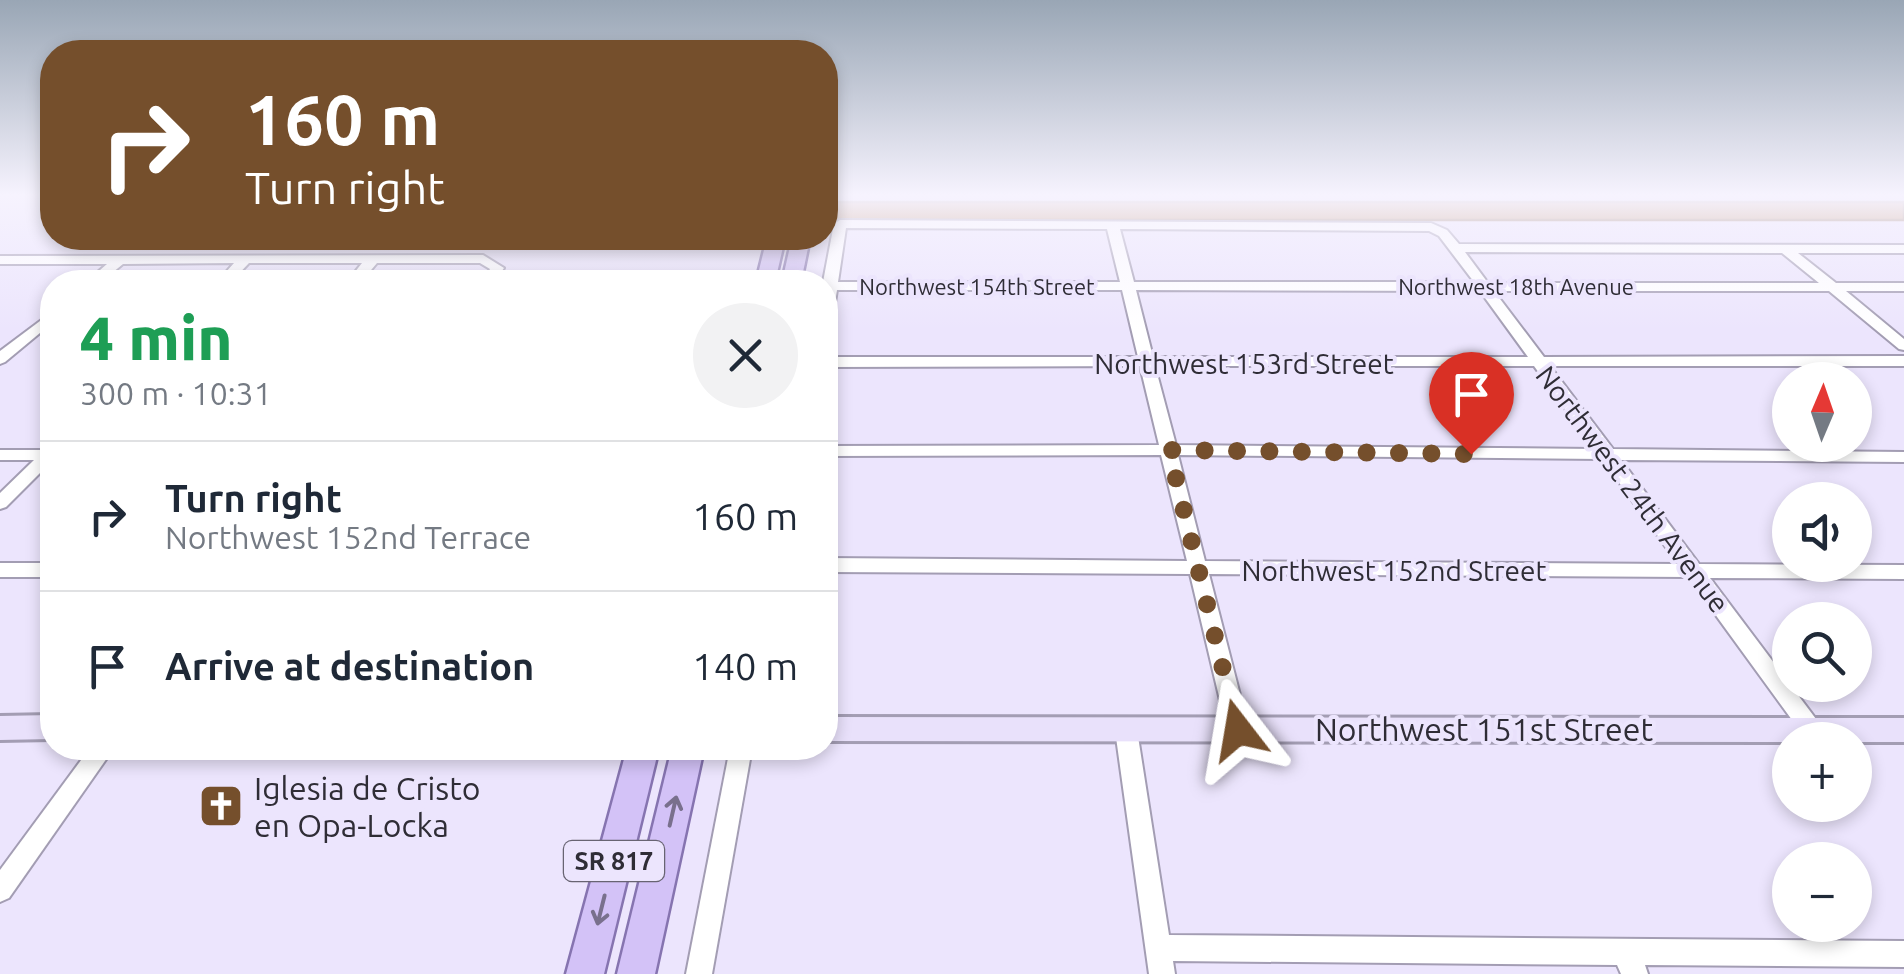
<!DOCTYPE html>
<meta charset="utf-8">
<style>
body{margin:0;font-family:Ubuntu,sans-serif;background:#f2f2f3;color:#1f2937;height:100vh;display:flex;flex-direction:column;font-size:38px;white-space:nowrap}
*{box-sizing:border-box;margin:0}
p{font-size:32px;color:#747a83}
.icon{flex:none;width:55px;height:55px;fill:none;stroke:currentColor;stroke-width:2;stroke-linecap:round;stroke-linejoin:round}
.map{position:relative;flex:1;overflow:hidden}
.panel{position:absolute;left:40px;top:270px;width:798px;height:490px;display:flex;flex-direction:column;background:#fff;border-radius:40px;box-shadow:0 5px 15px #0003}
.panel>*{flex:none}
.top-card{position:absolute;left:40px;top:40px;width:798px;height:210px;border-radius:40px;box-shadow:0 5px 15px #0003;background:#754f2c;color:#fff;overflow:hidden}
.needle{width:65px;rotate:2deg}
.tools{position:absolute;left:1772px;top:362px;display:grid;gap:20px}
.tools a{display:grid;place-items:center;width:100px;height:100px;border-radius:50%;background:#fff;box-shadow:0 5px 15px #0003;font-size:50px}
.pin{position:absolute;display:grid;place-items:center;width:85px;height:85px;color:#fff;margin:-102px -42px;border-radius:50% 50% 50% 0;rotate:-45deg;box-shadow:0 0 10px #0007}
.pin .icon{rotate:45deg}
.me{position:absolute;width:110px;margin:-55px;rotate:346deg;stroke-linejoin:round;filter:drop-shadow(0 0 8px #0008)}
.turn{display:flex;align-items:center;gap:35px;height:210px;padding:0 40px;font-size:45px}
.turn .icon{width:130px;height:130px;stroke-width:2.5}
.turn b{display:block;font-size:70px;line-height:85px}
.round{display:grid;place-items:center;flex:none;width:105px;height:105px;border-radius:52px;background:#f2f2f3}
.overview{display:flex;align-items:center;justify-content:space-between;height:170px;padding:0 40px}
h1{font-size:60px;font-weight:800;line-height:75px;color:#1e9e55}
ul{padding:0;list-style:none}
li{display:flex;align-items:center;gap:30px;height:150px;padding:0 40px;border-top:2px solid #e0e1e3}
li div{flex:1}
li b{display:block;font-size:38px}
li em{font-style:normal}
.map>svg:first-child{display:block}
.water{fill:#c29269;stroke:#96745a;stroke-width:2.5}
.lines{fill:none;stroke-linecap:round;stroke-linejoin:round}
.street-casing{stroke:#a39db3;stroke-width:4}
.secondary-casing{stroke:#a39db3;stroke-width:6}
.primary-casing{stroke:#8674b0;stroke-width:5}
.street{fill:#fff;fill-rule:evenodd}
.secondary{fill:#e9e1fb;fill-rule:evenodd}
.primary{fill:#d3c2f7;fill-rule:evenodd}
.oneway{stroke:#79708d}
.route{stroke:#754f2c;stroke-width:18;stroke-dasharray:0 32.4}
.labels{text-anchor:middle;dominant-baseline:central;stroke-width:8;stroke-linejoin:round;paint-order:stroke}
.far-street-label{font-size:22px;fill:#2f2d36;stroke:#ece5fd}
.shield{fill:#ece5fd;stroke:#686472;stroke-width:2.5}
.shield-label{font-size:25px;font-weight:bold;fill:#2f2d36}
.street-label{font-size:28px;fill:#2f2d36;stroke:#ece5fd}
.near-street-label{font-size:32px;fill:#2f2d36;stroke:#ece5fd}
.near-poi-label{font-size:32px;fill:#2f2d36;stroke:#ece5fd;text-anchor:start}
</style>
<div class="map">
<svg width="1904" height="974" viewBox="0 0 1904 974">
<rect width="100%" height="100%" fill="#ece5fd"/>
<rect class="water" x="825" y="202" width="1079" height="18"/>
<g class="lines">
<defs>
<g id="street">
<path d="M 840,220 L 1431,223 L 1447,230 L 1459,244 L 1904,245 L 1904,253 L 1798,253 L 1836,283 L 1904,283 L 1904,291 L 1846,291 L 1904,339 L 1904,350 L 1899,349 L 1829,291 L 1494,291 L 1544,357 L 1904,356 L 1904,366 L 1550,366 L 1613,449 L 1904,452 L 1904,462 L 1621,460 L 1699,564 L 1904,565 L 1904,579 L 1710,578 L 1819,723 L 1822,729 L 1819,735 L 1811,738 L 1803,735 L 1688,577 L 1209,574 L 1249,730 L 1246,736 L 1238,739 L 1230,736 L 1227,730 L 1190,574 L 825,572 L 825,558 L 1187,561 L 1161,455 L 825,456 L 825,446 L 1159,445 L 1140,366 L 825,367 L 825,357 L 1138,357 L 1122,290 L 837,290 L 832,321 L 825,325 L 825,282 L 823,282 L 834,224 ZM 846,228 L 1107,229 L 1120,282 L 838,282 ZM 1120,229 L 1429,231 L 1439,236 L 1474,282 L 1134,282 ZM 1465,252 L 1782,253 L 1819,283 L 1488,283 ZM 1136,290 L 1480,291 L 1528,357 L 1153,357 ZM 1155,366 L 1534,366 L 1594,449 L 1176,445 ZM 1178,455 L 1602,459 L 1678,564 L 1205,561 Z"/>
<polygon points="483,255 504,268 494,282 482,282 490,269 480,263 377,263 361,282 347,282 362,263 249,263 231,282 217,282 234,263 123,264 101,282 86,282 107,264 0,264 0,256"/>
<polygon points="52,312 52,323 5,362 0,364 0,351"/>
<polygon points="52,447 52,461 6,507 0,509 0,493 34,460 0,460 0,450 45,450"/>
<rect x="0" y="563" width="52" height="14"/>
<polygon points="1126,721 1134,724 1137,730 1169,935 1904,941 1904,967 1645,965 1648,974 1621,974 1617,965 1173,961 1175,974 1149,974 1115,730 1118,724"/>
<polygon points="90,748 114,748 9,898 0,902 0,870"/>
<polygon points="730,748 752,748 712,974 686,974"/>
</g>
<g id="secondary">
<polygon points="52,715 52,739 0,740 0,716"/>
<polygon points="825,717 1904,718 1904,742 825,741"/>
</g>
<g id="primary">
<polygon points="767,238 785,238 775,282 756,282"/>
<polygon points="792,238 810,238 801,282 782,282"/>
<polygon points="627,748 659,748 604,974 566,974"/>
<polygon points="672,748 704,748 655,974 617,974"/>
</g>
</defs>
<use href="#street" class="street-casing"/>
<use href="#secondary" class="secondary-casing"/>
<use href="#primary" class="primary-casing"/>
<use href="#street" class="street"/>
<use href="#secondary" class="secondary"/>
<use href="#primary" class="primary"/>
</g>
<defs><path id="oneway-shaft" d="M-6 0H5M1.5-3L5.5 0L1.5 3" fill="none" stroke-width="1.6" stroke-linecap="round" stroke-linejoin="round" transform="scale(2.5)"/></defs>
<g class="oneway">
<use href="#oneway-shaft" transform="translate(673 811) rotate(-77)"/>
<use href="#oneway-shaft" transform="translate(601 910) rotate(104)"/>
</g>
<linearGradient id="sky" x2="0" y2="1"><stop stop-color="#99a6b5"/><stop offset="0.59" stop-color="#f6f3fe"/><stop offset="1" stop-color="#f6f3fe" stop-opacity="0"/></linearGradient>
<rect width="1904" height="330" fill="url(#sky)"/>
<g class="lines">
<polyline class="route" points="1238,730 1169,450 1471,454"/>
</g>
<defs>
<symbol id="church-square" viewBox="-11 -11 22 22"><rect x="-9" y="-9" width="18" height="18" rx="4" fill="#754f2c" stroke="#ece5fd"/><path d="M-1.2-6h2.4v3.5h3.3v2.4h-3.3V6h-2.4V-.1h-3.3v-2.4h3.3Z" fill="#fff"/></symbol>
</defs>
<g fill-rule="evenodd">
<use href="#church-square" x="196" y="781" width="50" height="50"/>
</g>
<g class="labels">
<g class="far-street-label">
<text x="977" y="286">Northwest 154th Street</text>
<text x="1516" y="286">Northwest 18th Avenue</text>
</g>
<rect class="shield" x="564" y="841" width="100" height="40" rx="8"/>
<g class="shield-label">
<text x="614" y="861">SR 817</text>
</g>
<g class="street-label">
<text x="1244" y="363">Northwest 153rd Street</text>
<text transform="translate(1633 489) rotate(53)">Northwest 24th Avenue</text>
<text x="1394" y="570">Northwest 152nd Street</text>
</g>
<g class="near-street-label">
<text x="1484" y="729">Northwest 151st Street</text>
</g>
<g class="near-poi-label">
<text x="254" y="788">Iglesia de Cristo<tspan x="254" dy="37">en Opa-Locka</tspan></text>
</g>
</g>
</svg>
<div class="tools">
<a><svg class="needle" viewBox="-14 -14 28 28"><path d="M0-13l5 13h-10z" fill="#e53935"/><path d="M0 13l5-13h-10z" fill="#747a83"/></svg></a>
<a><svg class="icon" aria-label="sound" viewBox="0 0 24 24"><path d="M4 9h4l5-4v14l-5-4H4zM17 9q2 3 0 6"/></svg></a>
<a><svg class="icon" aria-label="search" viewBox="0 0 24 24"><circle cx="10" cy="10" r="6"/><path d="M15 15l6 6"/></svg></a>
<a>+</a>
<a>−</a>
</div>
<div class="pin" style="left:1471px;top:454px;background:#d93025"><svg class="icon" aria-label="arrive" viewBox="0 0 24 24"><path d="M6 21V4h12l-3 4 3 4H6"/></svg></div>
<svg class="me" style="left:1238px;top:730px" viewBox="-20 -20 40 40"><path d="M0-17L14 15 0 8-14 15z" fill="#754f2c" stroke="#fff" stroke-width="4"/></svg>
<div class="top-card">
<div class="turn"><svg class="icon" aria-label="right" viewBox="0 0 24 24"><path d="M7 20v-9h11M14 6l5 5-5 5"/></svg><div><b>160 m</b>Turn right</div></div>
</div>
<section class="panel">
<div class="overview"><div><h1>4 min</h1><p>300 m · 10:31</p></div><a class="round"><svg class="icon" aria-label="close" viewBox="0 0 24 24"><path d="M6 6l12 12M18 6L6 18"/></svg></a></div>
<ul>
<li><svg class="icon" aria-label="right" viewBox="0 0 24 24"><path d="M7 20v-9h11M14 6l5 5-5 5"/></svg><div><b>Turn right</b><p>Northwest 152nd Terrace</p></div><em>160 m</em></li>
<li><svg class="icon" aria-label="arrive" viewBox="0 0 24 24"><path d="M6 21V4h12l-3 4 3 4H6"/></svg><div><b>Arrive at destination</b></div><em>140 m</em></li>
</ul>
</section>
</div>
